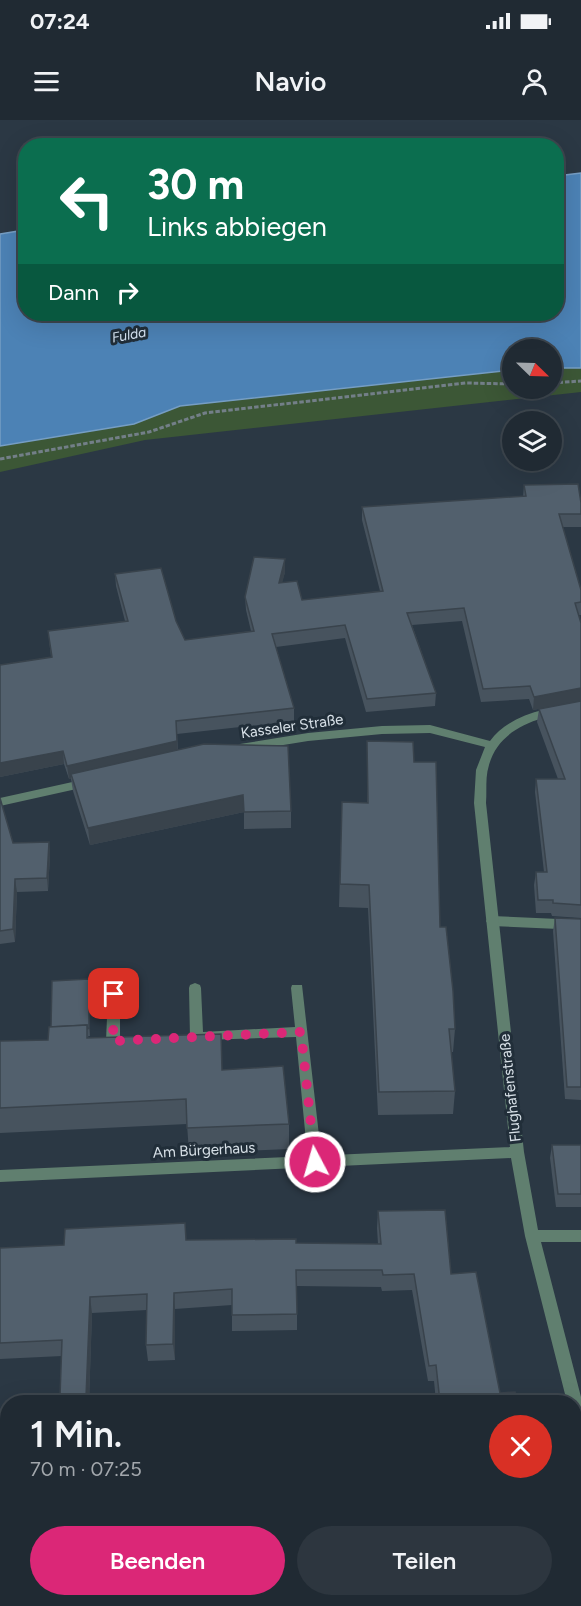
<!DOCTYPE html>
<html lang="de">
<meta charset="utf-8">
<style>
body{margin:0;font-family:Figtree,sans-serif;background:#2d363f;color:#f1f3f6;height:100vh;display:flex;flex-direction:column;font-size:22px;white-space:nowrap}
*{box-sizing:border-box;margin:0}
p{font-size:20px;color:#a2a7ac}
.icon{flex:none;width:33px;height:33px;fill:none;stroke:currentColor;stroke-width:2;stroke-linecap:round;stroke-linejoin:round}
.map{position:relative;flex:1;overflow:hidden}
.side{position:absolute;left:0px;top:1275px;width:582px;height:212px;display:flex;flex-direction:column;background:#202a33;border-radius:24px 24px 0 0;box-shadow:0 6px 24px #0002,0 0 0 2px #3d464e}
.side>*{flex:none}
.banner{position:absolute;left:18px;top:18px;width:546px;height:183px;border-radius:24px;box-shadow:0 6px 24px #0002,0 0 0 2px #3d464e;background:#0b6e4f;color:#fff;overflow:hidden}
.needle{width:39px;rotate:113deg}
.controls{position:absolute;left:502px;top:219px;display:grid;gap:12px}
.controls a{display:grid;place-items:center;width:60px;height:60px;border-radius:50%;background:#202a33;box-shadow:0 6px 24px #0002,0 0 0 2px #3d464e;font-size:30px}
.pin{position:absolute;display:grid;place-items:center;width:51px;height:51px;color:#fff;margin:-26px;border-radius:12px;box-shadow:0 3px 9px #0006}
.me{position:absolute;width:66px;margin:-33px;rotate:354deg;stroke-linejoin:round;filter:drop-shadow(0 0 4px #0008)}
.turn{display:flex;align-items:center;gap:21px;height:126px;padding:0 30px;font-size:27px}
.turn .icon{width:78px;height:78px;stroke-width:2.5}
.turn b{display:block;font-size:42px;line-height:51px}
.then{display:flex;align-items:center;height:57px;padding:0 30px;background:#0003;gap:12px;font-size:22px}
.round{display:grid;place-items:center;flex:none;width:63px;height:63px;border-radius:32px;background:#2d363f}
.head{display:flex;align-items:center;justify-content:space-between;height:102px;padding:0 30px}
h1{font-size:36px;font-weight:600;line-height:45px}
.button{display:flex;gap:12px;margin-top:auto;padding:12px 30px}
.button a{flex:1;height:69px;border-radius:36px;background:#db2777;color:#fff;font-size:24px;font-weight:600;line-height:69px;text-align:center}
.button a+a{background:#2d363f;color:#f1f3f6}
.status{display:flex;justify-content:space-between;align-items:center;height:42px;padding:0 30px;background:#202a33;direction:ltr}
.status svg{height:16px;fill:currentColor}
header{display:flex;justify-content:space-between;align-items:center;height:78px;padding:0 30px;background:#202a33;font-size:27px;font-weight:600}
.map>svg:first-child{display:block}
.green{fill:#3c5736}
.water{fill:#4c82b5;stroke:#769ec4;stroke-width:1.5}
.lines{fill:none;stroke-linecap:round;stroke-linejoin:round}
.path{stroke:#737f88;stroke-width:3;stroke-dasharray:4.5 2;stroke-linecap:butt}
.service{fill:#607f6f;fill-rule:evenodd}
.minor{fill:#607f6f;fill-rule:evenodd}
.wall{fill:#47535e}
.shaded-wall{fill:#39434c}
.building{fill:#52606d;stroke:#39434c;stroke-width:1.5}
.route{stroke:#db2777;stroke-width:10;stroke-dasharray:0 18}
.labels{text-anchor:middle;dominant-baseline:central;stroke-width:6;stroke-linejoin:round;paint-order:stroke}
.far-water-label{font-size:14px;font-style:italic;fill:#d8e6f5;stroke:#212e39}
.street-label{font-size:15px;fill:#d7e0e7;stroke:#212e39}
</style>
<div class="status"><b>07:24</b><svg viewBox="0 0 49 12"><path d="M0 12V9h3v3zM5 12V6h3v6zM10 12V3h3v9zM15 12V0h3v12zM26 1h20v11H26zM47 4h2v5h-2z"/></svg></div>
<header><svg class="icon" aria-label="menu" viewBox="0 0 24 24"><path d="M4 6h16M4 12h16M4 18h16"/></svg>Navio<svg class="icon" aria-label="person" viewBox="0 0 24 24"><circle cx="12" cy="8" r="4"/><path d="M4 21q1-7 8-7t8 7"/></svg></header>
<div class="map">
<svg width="581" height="1486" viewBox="0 0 581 1486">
<rect width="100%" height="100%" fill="#2b3844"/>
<polygon class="green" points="552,248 581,248 581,272 145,320 0,352 0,326 134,304 180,286 497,250 513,250 513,268 552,268"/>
<polygon class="water" points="581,53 581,248 552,248 552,230 513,230 513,250 180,286 134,304 0,326 0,114 25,110 26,194 556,194 557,56"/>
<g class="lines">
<g class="path">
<polyline points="552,263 581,261"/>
<polyline points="0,339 149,312 205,293 466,263 513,264"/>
</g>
<g class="service">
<polygon points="492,796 581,800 581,810 492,806 488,804 486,801 488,798"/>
<polygon points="195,863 200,865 201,868 203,912 295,907 291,868 292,865 302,865 322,1042 320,1046 315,1048 310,1046 308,1042 296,917 202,920 197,922 192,921 190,917 189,868 190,865"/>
<polygon points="114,869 119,871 120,874 120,921 118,925 108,925 106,921 108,874 109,871"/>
</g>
<g class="minor">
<path d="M 581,583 L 581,591 C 545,595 500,605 489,645 C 485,657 487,671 486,683 L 524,1032 L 538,1110 L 581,1110 L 581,1122 L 541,1122 L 581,1277 L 581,1313 L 574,1309 L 574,1282 L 567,1282 L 525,1116 L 511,1038 L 0,1062 L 0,1050 L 510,1027 L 474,683 L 476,650 L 485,627 L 430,613 L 382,614 L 308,621 L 240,632 L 234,628 L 240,624 L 308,613 L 382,606 L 430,605 L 490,621 C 509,594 550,587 581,583 Z"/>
<polygon points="86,659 92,663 90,666 0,686 0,678"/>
</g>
</g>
<g class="wall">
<polygon points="524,365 581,383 581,407 562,407 581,470 581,495 579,495 581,503 581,798 552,796 551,793 536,793 534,765 536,752 544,752 535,672 536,659 558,659 537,602 539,589 580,581 533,590 529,579 481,582 462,501 412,505 436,573 435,586 366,592 345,518 276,527 294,588 294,601 177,614 178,630 291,691 291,708 244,709 244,692 90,725 73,671 71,659 69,659 64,644 0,657 0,545 51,537 48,511 125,501 116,466 115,454 176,501 185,520 251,511 246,490 245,477 285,452 282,462 302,480 380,471 362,400 362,387 523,377"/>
<polygon points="367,621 414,642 440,807 455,909 453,932 451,932 455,971 453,994 378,995 368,788 339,787 342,682 367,683"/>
<polygon points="0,678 13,723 49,722 50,735 48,771 17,772 15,822 0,824"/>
<polygon points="555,798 581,799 581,980 565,979 553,811"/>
<polygon points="90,866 90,916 88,916 89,918 222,950 289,1004 289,1029 189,1033 187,1004 0,1013 0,921 48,920 51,907"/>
<polygon points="552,1025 581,1025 581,1087 556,1087 550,1038"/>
<polygon points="378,1091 451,1154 500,1273 517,1282 436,1282 434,1261 428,1261 412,1170 382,1171 381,1167 297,1166 297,1210 232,1211 232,1185 175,1189 175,1240 148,1241 146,1225 147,1190 92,1193 89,1282 62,1282 60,1276 62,1236 0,1239 0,1128 186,1120 296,1123 378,1124 377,1108"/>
<polygon points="465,1479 544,1479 547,1486 467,1486"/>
</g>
<g class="shaded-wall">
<polygon points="285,439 285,452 279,476 279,463"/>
<polygon points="581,568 581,581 533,590 534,577"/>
<polygon points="176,601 178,634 71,654 71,659 69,659 67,646"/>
<polygon points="63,631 64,644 0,657 0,643"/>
<polygon points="243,675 244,692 90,725 88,708"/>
<polygon points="49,722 50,735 48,771 47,758"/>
<polygon points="15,759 17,772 15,822 13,809"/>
<polygon points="89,859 90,866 90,916 89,908"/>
<polygon points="174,1173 175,1189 175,1240 173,1224"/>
<polygon points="90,1177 92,1193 89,1282 87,1282 86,1277"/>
</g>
<g class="building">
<polygon points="578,364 581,383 581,394 559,394 581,470 581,482 575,483 581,503 581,568 534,577 530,566 483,569 464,488 407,493 436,573 367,579 345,505 272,514 294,588 176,601 177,621 67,646 63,631 0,643 0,545 52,537 48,511 128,501 115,454 161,448 176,501 185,520 254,511 245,477 254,437 285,439 279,463 297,461 302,480 383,471 362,387 526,376 524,365"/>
<polygon points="581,581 581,785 553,783 553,780 538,780 536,752 547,752 536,659 565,659 539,589"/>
<polygon points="367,621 413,622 414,642 436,642 440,807 446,807 453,871 455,909 449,909 455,971 379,972 369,765 340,764 342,682 368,683"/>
<polygon points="204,624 288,626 291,691 244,692 243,675 88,708 71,654"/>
<polygon points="0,678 13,723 49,722 47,758 15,759 13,809 0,811"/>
<polygon points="555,798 581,799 581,967 567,967"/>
<polygon points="89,859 89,908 87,909 87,905 51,907 52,861"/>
<polygon points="87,905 87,918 221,914 222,950 283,946 289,1004 187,1008 186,979 0,988 0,921 48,920 49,907"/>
<polygon points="552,1025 581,1025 581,1074 558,1074"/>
<polygon points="445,1090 451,1154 476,1152 500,1273 515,1272 517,1282 440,1282 436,1245 429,1246 414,1154 383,1155 382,1150 296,1150 297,1194 232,1195 232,1169 174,1173 173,1224 146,1225 147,1174 90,1177 86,1277 60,1276 62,1220 0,1223 0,1128 64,1125 65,1109 185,1103 186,1120 296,1119 296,1123 381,1124 378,1091"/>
<polygon points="75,1479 314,1479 315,1486 75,1486"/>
<polygon points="472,1479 544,1479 547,1486 474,1486"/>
</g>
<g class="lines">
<polyline class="route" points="114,874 113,921 301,912 315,1042"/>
</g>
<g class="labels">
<g class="far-water-label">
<text transform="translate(129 215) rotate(-10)">Fulda</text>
</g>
<g class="street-label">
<text transform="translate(292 606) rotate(-8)">Kasseler Straße</text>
<text transform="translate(510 968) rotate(-96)">Flughafenstraße</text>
<text transform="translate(204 1030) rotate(-3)">Am Bürgerhaus</text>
</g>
</g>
</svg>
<div class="controls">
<a><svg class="needle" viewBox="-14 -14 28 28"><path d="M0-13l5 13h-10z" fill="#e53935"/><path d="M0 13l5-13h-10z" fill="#a2a7ac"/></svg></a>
<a><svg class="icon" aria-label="layers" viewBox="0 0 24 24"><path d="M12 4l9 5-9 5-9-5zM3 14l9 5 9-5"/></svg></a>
</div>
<div class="pin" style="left:114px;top:874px;background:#d93025"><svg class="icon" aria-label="arrive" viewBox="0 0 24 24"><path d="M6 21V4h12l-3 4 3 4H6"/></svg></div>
<svg class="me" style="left:315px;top:1042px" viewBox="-20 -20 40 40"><circle r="17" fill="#db2777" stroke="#fff" stroke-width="3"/><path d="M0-11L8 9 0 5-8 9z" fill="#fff"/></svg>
<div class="banner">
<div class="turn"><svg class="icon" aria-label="left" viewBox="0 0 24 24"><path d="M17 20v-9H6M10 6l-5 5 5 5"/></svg><div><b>30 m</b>Links abbiegen</div></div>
<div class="then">Dann<svg class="icon" aria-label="right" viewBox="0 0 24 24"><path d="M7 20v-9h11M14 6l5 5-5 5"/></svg></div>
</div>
<section class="side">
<div class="head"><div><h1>1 Min.</h1><p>70 m · 07:25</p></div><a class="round" style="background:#d93025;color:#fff"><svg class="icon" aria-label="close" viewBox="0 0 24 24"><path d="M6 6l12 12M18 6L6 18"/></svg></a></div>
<div class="button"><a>Beenden</a><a>Teilen</a></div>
</section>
</div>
